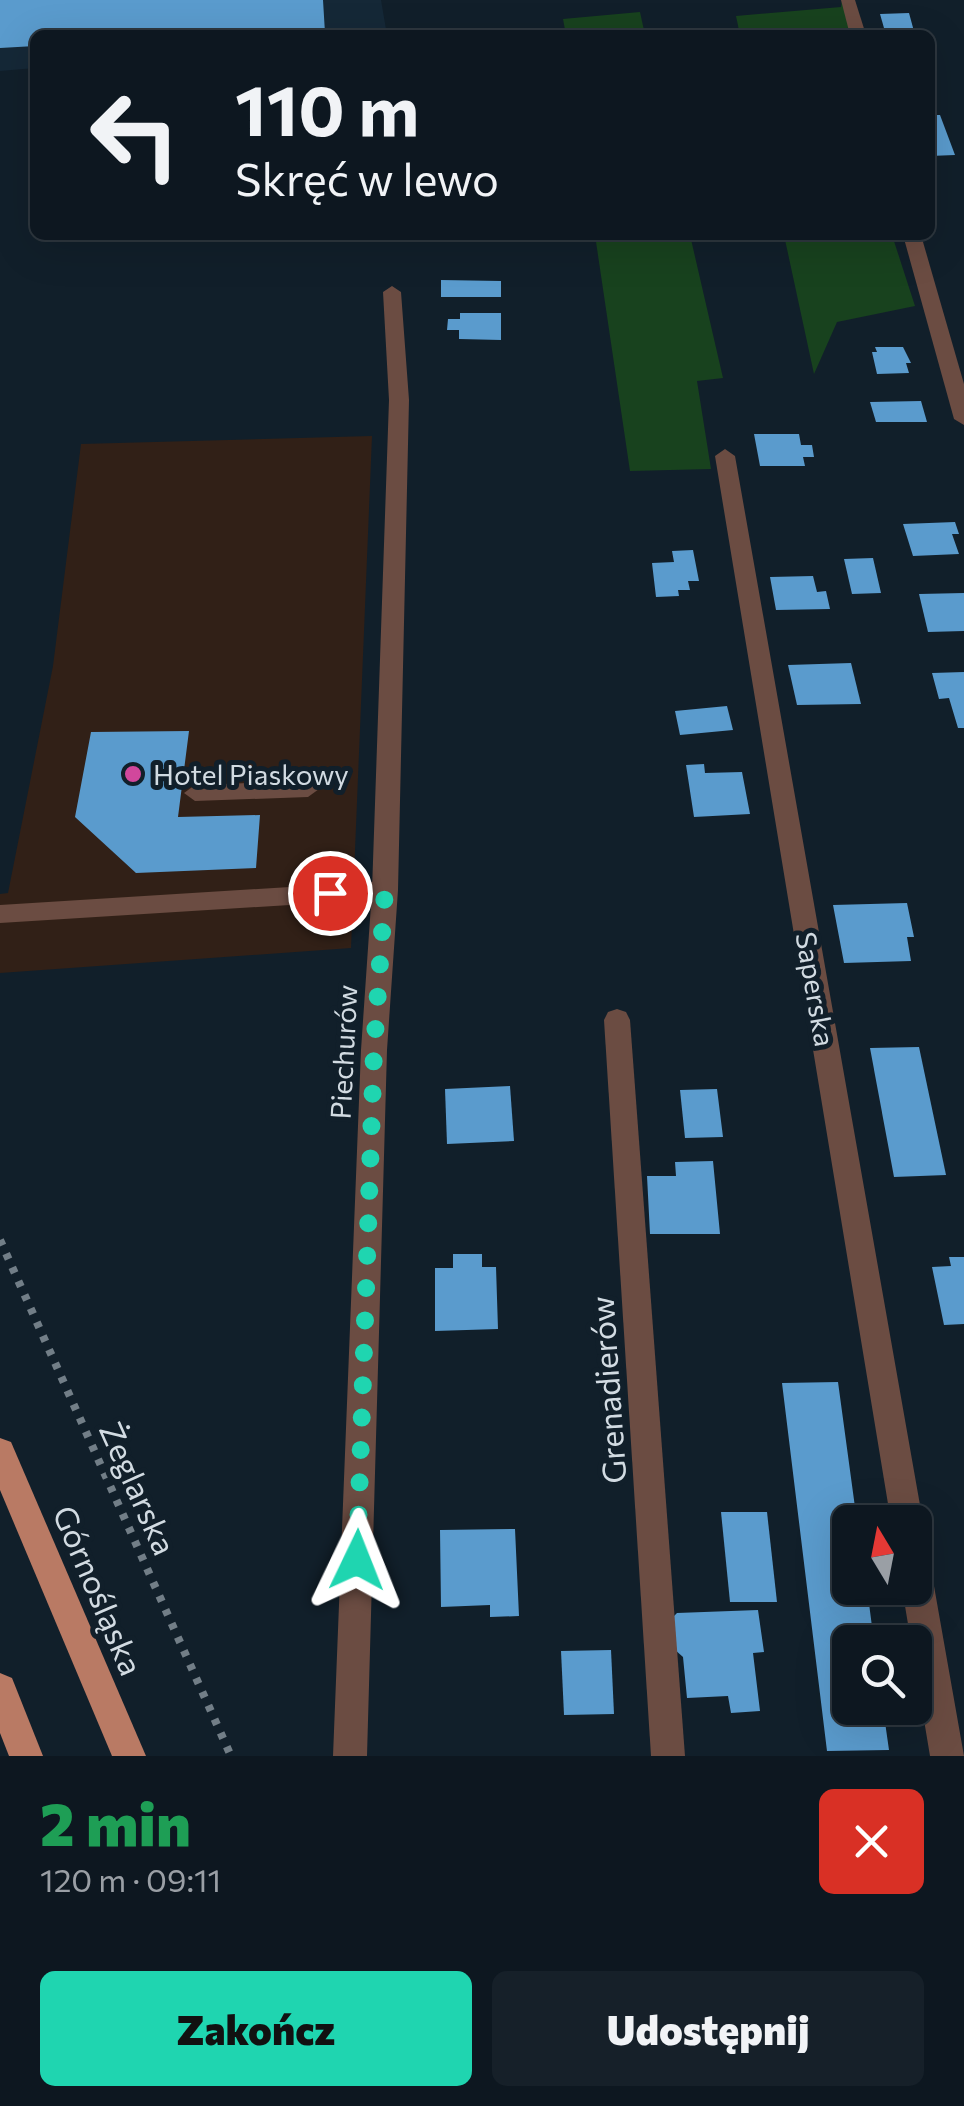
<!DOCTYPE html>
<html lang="pl">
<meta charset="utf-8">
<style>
body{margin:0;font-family:Commissioner,sans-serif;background:#162029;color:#f1f3f6;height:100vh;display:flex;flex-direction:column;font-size:38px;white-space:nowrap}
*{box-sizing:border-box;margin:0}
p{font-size:32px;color:#9a9fa5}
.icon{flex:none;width:55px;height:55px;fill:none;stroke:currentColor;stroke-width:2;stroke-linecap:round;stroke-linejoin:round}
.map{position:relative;height:1756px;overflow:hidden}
.details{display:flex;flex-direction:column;background:#0d1720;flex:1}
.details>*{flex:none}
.banner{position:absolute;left:30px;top:30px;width:905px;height:210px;border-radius:15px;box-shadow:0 10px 40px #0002,0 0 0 2px #2d363e;background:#0d1720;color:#f1f3f6;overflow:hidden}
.needle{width:65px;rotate:350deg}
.buttons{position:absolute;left:832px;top:1505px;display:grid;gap:20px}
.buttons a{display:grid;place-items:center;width:100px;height:100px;border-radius:15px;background:#0d1720;box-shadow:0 10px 40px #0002,0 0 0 2px #2d363e;font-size:50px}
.pin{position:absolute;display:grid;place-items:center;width:85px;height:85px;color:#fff;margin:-42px;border:5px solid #fff;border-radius:50%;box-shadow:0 2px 10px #0007}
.me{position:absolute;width:110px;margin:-55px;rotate:2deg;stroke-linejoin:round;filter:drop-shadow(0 0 8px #0008)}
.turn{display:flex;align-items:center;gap:35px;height:210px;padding:0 40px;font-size:45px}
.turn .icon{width:130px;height:130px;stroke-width:2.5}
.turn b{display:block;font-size:70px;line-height:85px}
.round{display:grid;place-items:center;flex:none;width:105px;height:105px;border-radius:15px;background:#162029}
.overview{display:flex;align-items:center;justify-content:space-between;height:170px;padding:0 40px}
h1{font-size:60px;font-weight:800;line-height:75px;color:#1e9e55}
.cta{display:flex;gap:20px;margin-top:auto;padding:20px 40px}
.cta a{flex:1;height:115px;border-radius:15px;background:#1fd5b0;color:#111;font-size:40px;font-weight:800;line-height:115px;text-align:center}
.cta a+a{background:#162029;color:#f1f3f6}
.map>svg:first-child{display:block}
.commercial{fill:#312017}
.built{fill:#152837}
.green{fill:#18421e}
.building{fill:#5a9bcd}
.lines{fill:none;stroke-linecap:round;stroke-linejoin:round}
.path{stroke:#727e87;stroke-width:8;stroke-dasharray:6 9;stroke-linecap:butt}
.lane{fill:#6b4c42;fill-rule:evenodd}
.street{fill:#6b4c42;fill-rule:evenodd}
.primary{fill:#b97a64;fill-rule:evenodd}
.route{stroke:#1fd5b0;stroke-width:18;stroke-dasharray:0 32.4}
.hotel-dot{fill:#d1479c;stroke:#111f2a;stroke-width:4}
.labels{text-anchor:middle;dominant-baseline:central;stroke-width:10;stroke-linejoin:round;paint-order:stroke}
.poi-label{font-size:28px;fill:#d2dbe2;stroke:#111f2a;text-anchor:start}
.street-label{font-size:28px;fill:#d2dbe2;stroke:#111f2a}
.near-street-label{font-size:32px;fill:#d2dbe2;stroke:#111f2a}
</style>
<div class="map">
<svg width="964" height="1756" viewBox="0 0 964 1756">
<rect width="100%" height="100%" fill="#111f2a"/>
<polygon class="commercial" points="372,436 351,948 0,973 0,894 8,893 53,666 81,444"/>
<polygon class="built" points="0,0 381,0 387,35 35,35 35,68 0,71"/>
<g class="green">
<polygon points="842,0 857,35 740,35 736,16 841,7"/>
<polygon points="640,12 645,35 566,35 563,19"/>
<polygon points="595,235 690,235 723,378 697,381 711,469 630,471"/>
<polygon points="784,235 892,235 915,306 837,322 814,374"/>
</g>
<g class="building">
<polygon points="0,0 323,0 325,33 35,35 35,46 0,48"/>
<polygon points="909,13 915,35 886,35 880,14"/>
<polygon points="930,115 940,115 955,155 930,156"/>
<polygon points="441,280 501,281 501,297 441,297"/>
<polygon points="460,313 501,313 501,340 459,339 459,330 447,330 448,319 460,319"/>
<polygon points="875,347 903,347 911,363 906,363 909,373 877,374 872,352 877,352"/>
<polygon points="921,401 927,422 876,422 870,402"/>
<polygon points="754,434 799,434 801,445 812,445 814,457 803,457 805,466 760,466"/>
<polygon points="955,522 959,534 952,534 959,554 913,556 903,524"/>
<polygon points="693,550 699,581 688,581 690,590 678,590 679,596 656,597 652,563 674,562 672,551"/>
<polygon points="873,558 881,593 852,594 844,559"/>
<polygon points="813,576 817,592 826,591 830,609 776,610 770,577"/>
<polygon points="964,593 964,631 928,632 919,594"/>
<polygon points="851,663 861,704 797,705 788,665"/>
<polygon points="964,672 964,728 958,728 949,698 939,699 932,673"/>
<polygon points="727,706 733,730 680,735 675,711"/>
<polygon points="189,731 178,817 260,815 256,868 136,873 75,817 91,732"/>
<polygon points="704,764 705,773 742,772 750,814 694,817 686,765"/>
<polygon points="907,903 914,937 907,937 911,961 844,963 833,905"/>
<polygon points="919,1047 946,1175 894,1177 870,1048"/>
<polygon points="510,1086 514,1141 447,1144 445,1089"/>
<polygon points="717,1089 723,1137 685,1138 680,1090"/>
<polygon points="713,1161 720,1234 650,1234 647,1176 676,1176 675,1162"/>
<polygon points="453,1254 482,1254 482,1267 496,1267 498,1329 435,1331 435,1268 453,1268"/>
<polygon points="949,1257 964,1257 964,1324 944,1325 932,1267 951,1266"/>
<polygon points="838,1382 857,1522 850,1522 850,1588 867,1588 874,1642 850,1642 850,1708 883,1708 889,1750 827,1751 782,1383"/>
<polygon points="721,1512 767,1512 777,1602 730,1602"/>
<polygon points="515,1529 519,1616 490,1617 490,1605 441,1607 440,1530"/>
<polygon points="758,1610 764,1652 753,1653 760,1711 731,1713 728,1696 687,1698 683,1657 674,1649 671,1619 677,1613"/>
<polygon points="611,1650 614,1714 564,1715 561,1651"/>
</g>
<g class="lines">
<polyline class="path" points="0,1240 231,1756"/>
<g class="lane">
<polygon points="308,781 319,789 308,797 195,801 184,793 195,785"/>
<polygon points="385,881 393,884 396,890 393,896 385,899 0,923 0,905"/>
</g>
<g class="street">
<polygon points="841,0 855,0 866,35 850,35"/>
<polygon points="903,235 921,235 964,384 964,425 954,419"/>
<polygon points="392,286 401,292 409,400 398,890 387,1050 367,1756 333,1756 361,1050 372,890 389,400 383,292"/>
<polygon points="725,449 735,456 923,1522 915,1535 915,1522 891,1522 715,456"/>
<polygon points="617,1009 626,1012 630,1020 685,1756 651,1756 604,1020 608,1012"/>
<polygon points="915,1553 926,1558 931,1569 964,1756 930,1756 915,1666 915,1642 911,1642 902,1588 915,1588"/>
</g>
<g class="primary">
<polygon points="0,1438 11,1442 146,1756 112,1756 0,1490"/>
<polygon points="0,1673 12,1678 43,1756 9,1756 0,1733"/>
</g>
</g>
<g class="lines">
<polyline class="route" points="330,893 385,890 374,1050 357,1560"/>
</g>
<circle class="hotel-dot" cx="133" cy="774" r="10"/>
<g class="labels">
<g class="poi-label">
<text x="153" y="774">Hotel Piaskowy</text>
</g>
<g class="street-label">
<text transform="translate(816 989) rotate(80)">Saperska</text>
<text transform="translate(343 1052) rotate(-87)">Piechurów</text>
</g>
<g class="near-street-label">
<text transform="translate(607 1390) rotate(-94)">Grenadierów</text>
<text transform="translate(139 1488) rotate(66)">Żeglarska</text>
<text transform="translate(99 1590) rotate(67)">Górnośląska</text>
</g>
</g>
</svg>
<div class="buttons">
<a><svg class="needle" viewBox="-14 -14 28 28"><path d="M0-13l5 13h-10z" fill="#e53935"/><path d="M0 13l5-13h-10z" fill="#9a9fa5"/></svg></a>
<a><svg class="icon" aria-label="search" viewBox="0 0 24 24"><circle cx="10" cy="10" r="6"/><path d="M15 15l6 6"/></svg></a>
</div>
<div class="pin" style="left:330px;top:893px;background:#d93025"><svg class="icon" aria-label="arrive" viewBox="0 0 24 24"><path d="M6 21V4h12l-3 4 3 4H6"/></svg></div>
<svg class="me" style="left:357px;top:1560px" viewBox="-20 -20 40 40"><path d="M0-17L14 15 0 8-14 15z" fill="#1fd5b0" stroke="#fff" stroke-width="4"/></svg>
<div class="banner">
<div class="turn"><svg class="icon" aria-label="left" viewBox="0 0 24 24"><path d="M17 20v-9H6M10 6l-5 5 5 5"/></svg><div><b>110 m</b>Skręć w lewo</div></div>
</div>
</div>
<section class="details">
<div class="overview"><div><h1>2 min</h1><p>120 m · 09:11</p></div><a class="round" style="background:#d93025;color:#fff"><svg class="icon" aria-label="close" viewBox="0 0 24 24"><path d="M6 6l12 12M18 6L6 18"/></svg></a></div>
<div class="cta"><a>Zakończ</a><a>Udostępnij</a></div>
</section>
